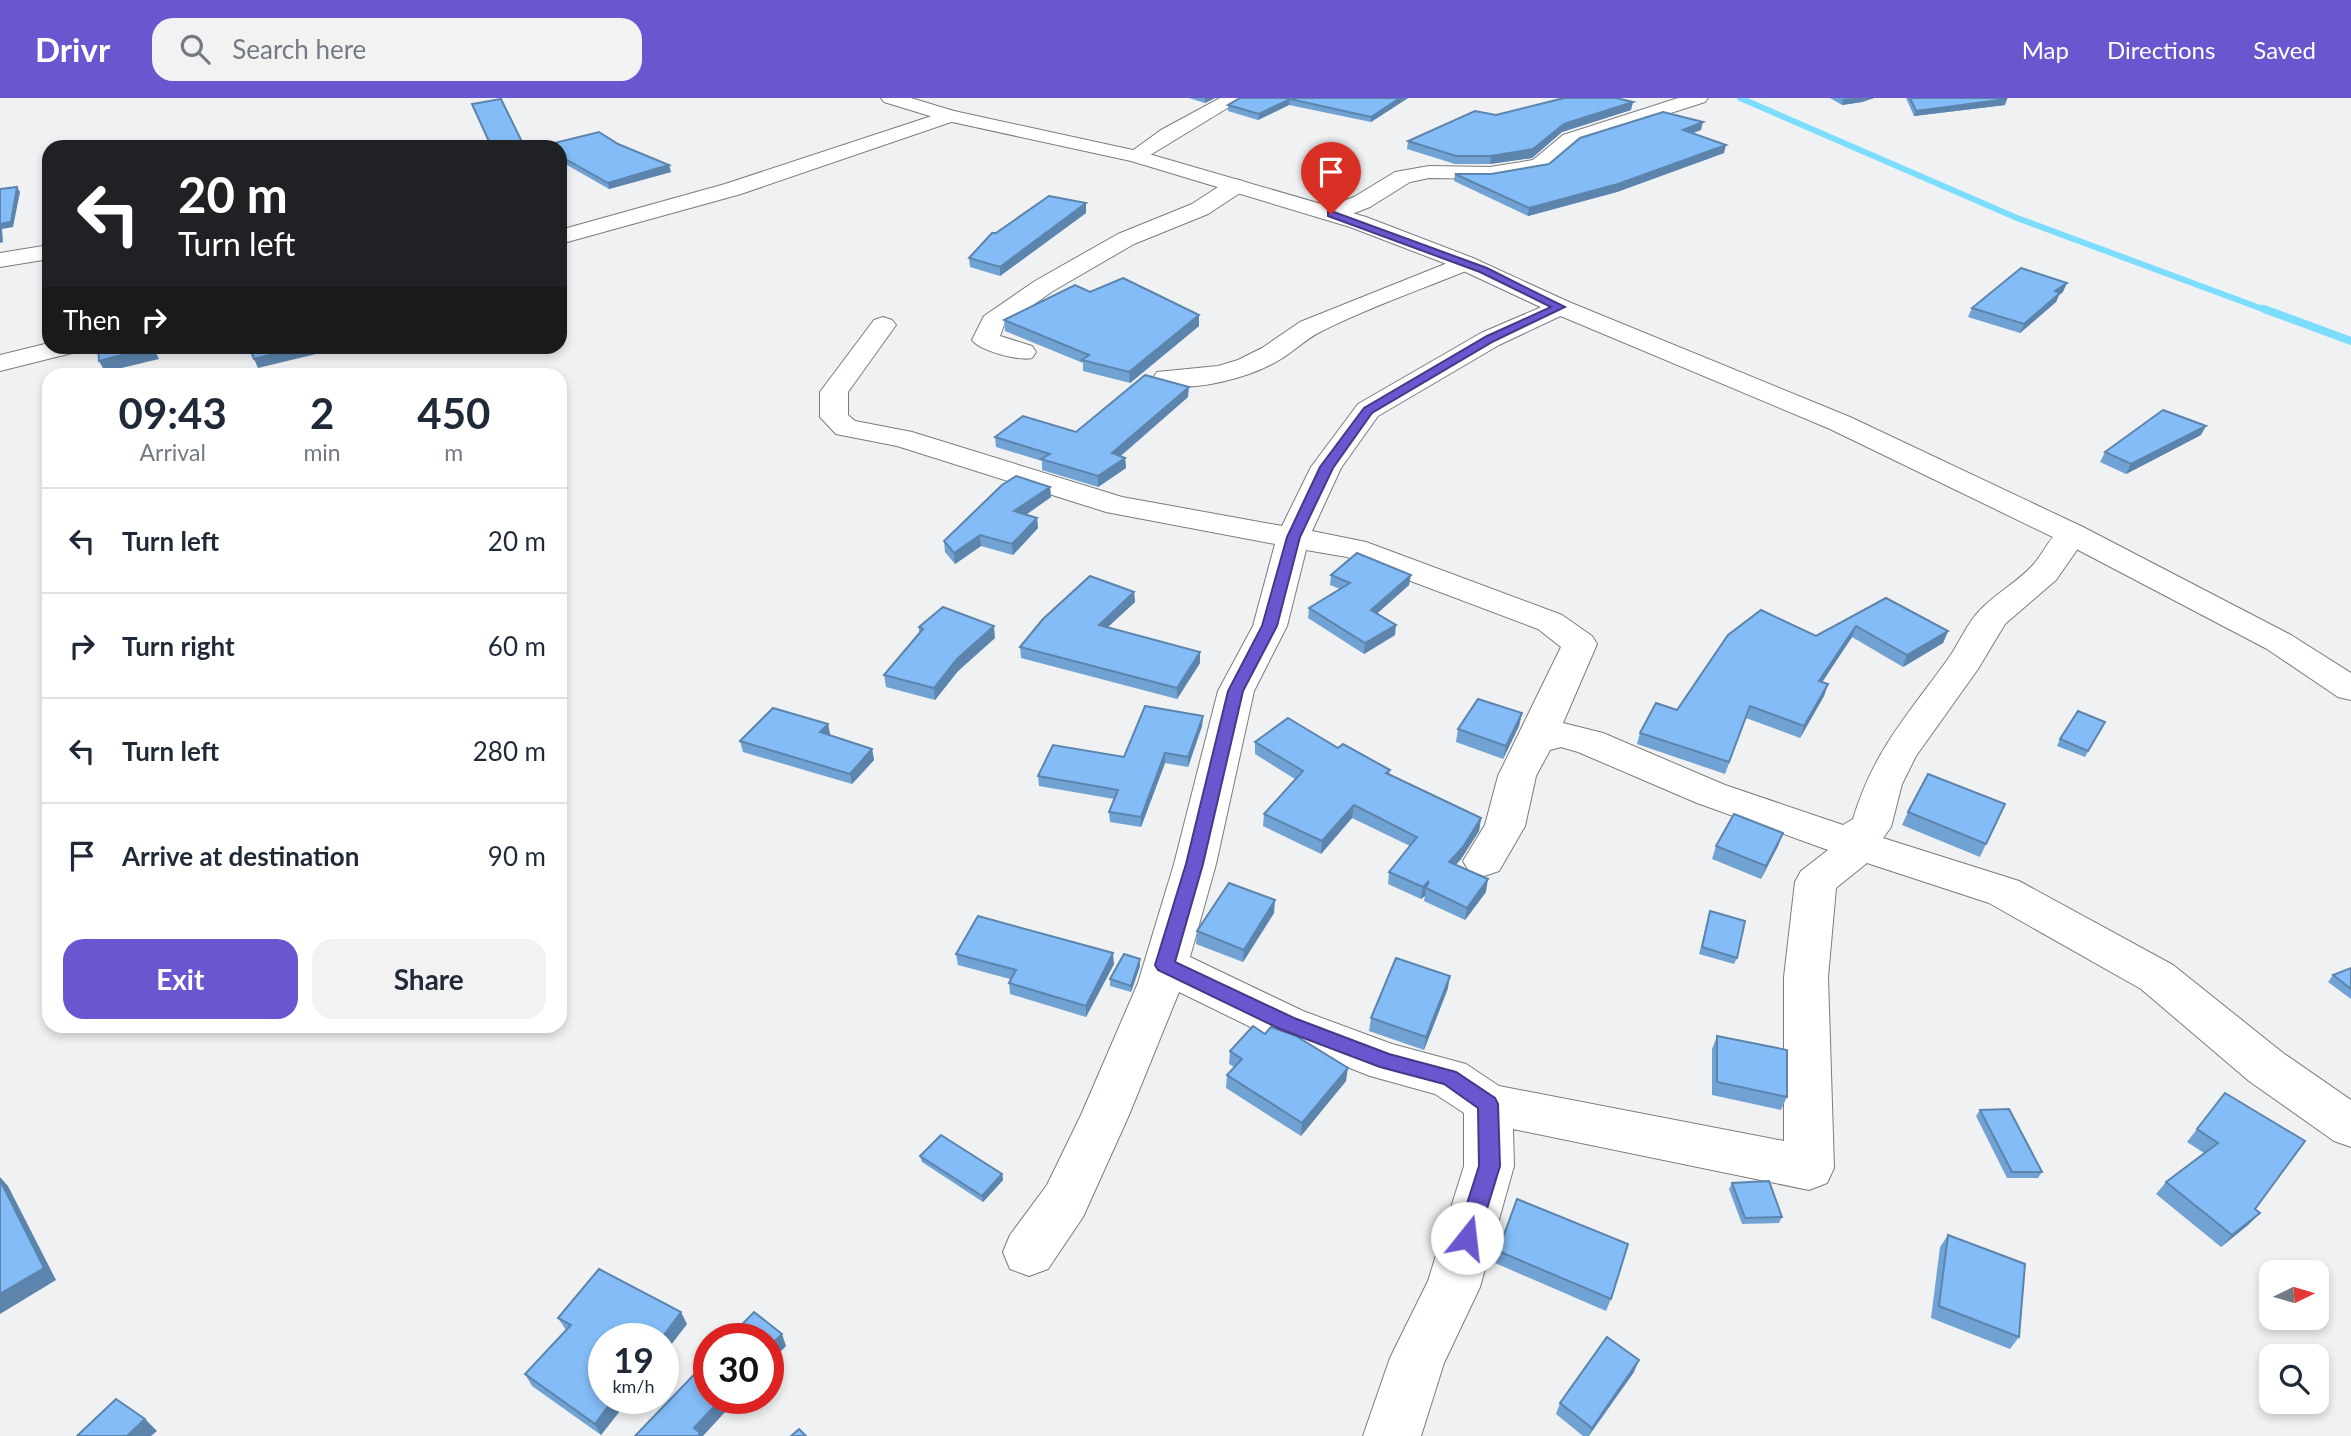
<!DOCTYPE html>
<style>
body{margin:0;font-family:Lato,sans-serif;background:#f2f2f3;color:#1f2937;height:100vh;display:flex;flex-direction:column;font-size:26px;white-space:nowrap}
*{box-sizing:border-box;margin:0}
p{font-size:23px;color:#747a83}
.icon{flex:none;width:38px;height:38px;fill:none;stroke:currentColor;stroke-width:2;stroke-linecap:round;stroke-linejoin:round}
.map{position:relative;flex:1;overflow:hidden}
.drawer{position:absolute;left:42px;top:270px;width:525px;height:665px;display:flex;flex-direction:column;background:#fff;border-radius:21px;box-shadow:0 4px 10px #0003}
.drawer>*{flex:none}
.top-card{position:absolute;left:42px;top:42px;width:525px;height:214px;border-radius:21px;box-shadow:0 4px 10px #0003;background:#202124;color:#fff;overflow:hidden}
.needle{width:46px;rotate:85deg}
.fabs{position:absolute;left:2259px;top:1162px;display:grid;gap:14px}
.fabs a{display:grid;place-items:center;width:70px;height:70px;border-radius:14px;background:#fff;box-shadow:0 4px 10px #0003;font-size:35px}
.speed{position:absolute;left:588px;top:1225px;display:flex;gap:14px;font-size:35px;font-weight:700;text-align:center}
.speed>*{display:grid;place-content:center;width:91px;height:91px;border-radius:50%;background:#fff;box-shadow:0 4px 10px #0003;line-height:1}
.speed small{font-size:18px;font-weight:400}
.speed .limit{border:10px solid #d22;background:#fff;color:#111}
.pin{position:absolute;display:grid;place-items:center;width:60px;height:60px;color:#fff;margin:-72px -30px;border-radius:50% 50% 50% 0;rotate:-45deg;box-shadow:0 0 7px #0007}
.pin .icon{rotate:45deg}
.me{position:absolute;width:77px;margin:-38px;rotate:16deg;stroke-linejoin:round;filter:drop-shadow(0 0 5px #0008)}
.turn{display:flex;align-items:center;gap:24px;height:147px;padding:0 21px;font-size:32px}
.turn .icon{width:91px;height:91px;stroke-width:2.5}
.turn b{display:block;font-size:49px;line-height:60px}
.then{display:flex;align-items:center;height:66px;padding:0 21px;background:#0003;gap:14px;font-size:26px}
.eta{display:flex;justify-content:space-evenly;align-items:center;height:119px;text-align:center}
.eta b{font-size:42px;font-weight:700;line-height:49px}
.cta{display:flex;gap:14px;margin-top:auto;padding:14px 21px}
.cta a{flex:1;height:80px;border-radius:21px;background:#6a57d0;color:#fff;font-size:28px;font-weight:700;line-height:80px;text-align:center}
.cta a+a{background:#f2f2f3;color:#1f2937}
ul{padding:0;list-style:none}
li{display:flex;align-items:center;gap:21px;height:105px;padding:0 21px;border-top:2px solid #e0e1e3}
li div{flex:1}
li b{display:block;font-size:26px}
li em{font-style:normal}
header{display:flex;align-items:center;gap:42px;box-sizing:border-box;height:98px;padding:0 35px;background:#6a57d0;color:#fff}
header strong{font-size:33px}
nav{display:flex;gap:38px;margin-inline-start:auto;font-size:24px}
.search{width:490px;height:63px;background:#f2f2f3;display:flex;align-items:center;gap:18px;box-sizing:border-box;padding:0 24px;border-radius:21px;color:#747a83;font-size:26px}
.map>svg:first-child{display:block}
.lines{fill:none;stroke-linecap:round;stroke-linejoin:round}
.stream-far1{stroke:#7cddfe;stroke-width:6}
.stream{stroke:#7cddfe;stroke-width:8}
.street-casing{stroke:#7a7c7d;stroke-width:2}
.secondary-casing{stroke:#7a7c7d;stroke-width:2}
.street{fill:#fff;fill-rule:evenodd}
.secondary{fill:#fff;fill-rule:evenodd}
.wall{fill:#71a2d4}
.shaded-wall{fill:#5c84ac}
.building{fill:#83bcf6;stroke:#5c84ac;stroke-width:2}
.route{fill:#6a57d0;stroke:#453987;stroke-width:2}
</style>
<header>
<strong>Drivr</strong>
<div class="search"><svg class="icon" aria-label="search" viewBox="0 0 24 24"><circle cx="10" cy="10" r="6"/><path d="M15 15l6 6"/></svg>Search here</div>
<nav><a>Map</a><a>Directions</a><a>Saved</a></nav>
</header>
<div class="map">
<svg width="2351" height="1338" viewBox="0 0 2351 1338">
<rect width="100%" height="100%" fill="#eff1f2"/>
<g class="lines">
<polyline class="stream-far1" points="1740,0 2017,120 2268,213"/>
<polyline class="stream" points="2264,211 2351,243"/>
<defs>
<g id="street">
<polygon points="1220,0 1244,0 1142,62 1128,62 1125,58 1161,32"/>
<polygon points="1678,0 1708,0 1705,4 1577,45 1547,71 1490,81 1429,80 1410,84 1370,109 1339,121 1323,121 1320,116 1323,111 1354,99 1395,74 1429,68 1490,69 1533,62 1563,37"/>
<polygon points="950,12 957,14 960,18 957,22 741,96 560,146 560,132 725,86"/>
<path d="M 1235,81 L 1243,83 L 1246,88 L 1243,93 L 1208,116 L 1134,146 L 1053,193 L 1004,227 L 1000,238 L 1032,248 L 1036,254 L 1032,260 C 1019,263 980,253 972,242 L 984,218 L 1035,183 L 1118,136 L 1192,106 L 1227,83 Z"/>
<polygon points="49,147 49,161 0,169 0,155"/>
<path d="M 1465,158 L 1473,160 L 1477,165 L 1473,170 C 1423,191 1369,209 1320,234 C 1306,241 1294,253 1281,261 C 1250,280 1193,295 1157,286 L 1153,280 L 1157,274 L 1218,268 L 1238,262 L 1262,250 L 1300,224 Z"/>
<path d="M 1560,201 L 1569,204 L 1573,209 L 1569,214 L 1499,247 L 1378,318 L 1341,370 L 1312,433 L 1366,444 L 1562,517 L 1592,538 L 1597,546 L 1563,625 L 1603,635 L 1725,687 L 1843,727 L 1853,721 C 1874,652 1907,618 1948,561 C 1959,546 1967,525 1980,512 C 1996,495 2018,484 2033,467 C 2050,448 2054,422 2083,429 L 2088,436 L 2056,482 L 2005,526 L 1978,571 L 1916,658 L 1902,686 L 1891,729 L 1883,740 L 2019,783 L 2173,867 L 2283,955 L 2351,1002 L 2351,1049 L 2334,1043 L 2249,983 L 2141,891 L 1989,805 L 1867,765 L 1836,790 L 1828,879 L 1834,1070 L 1827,1085 L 1809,1092 L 1513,1031 L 1514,1068 L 1480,1189 L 1444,1265 L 1421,1338 L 1363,1338 L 1390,1260 L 1428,1183 L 1464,1068 L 1464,1015 L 1435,996 L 1370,978 L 1271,939 L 1179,894 L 1129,1017 L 1083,1119 L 1048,1171 L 1029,1178 L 1010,1171 L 1003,1154 L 1010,1137 L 1047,1087 L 1081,1017 L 1138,885 L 1174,766 L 1218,593 L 1253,528 L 1275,446 L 1106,414 L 897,348 L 836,336 L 820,319 L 820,294 L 874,222 L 883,219 L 892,222 L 896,227 L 848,294 L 848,317 L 855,323 L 912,334 L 1122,399 L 1282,428 L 1311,369 L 1358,306 L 1481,235 ZM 1306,452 L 1347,459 L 1538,531 L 1561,549 L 1498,678 L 1485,727 L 1463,763 L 1469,773 L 1484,778 L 1499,773 L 1525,728 L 1536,678 L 1550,652 L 1561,649 L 1578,654 L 1697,705 L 1828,752 L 1801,773 L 1795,784 L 1784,879 L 1784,1043 L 1499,988 L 1466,966 L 1392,946 L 1303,913 L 1190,859 L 1216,766 L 1254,593 L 1287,528 Z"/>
<polygon points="49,245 49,248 80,248 76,254 0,273 0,257"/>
</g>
<polygon id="secondary" points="881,0 911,0 954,13 1142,54 1366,119 1473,160 1569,204 1850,319 2083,429 2291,537 2351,575 2351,602 2338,599 2267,551 2061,443 1830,331 1551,214 1457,170 1350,129 1214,88 1131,63 943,22 884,4"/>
</defs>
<use href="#street" class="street-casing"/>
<use href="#secondary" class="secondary-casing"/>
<use href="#street" class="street"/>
<use href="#secondary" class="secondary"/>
</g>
<g class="wall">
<polygon points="1189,0 1215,0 1205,5"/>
<polygon points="1240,0 1408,0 1371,24 1289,7 1258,22 1228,13 1228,7"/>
<polygon points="1830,0 1874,0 1862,4 1842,7"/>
<polygon points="1906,0 2004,0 2005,7 1914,18"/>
<polygon points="1631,12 1562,34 1532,60 1490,66 1455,66 1407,51 1408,43 1496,17"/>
<polygon points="1701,32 1692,35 1724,55 1617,94 1528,118 1454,83 1455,76 1491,76 1549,66"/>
<polygon points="599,34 618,46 669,67 671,74 609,91 560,63 560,49 542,49 542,48"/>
<polygon points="1086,105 1086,115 1000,178 970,169 969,160 996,135"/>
<polygon points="1090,194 1199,217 1199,228 1130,285 1083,273 1083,265 1005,233 1004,222"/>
<polygon points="2063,194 2059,197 2056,204 2020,235 1968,219 1972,210"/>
<polygon points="1188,299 1121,358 1125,360 1126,370 1098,389 1042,372 1042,363 996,349 995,339 1076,334"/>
<polygon points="2201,337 2126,376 2100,364 2105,354"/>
<polygon points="1050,389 1051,399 1026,417 1037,420 1038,430 1013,457 981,448 955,466 945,454 944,443"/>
<polygon points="1331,477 1409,487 1377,515 1395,537 1364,556 1308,520 1309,510 1340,491 1330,487"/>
<polygon points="1134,494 1135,504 1108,529 1200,565 1177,601 1021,560 1020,549"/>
<polygon points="1886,500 1948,533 1943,545 1903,569 1852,539 1822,584 1828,586 1824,598 1800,640 1746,620 1725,676 1637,646 1640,635 1677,612"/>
<polygon points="919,529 995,540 958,573 935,602 886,589 884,577 919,535"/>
<polygon points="1522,615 1519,628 1503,661 1456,644 1458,631"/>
<polygon points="1203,618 1202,628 1188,669 1165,665 1141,729 1110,724 1109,714 1114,701 1039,688 1038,678 1124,659"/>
<polygon points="2105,624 2085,659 2057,648 2060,641"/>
<polygon points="828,626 830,636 829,637 872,651 874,662 852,686 743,654 740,643"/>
<polygon points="1255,644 1338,650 1390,672 1389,677 1481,720 1479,733 1461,761 1456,767 1486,794 1465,822 1424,803 1425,798 1421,801 1388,786 1389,774 1410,748 1352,720 1321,756 1263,728 1264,716 1295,681 1255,656"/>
<polygon points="1908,714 1986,746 1980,759 1902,727"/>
<polygon points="1783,735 1778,748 1761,781 1712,761 1716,748"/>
<polygon points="1710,813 1737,860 1734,866 1699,856"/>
<polygon points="1274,815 1243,864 1196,846 1197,833"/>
<polygon points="956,856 1114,866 1086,919 1010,896 1009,885 1010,881 958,867"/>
<polygon points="1140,861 1140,868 1131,894 1110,888 1110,881"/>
<polygon points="2351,870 2351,901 2328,884 2333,877"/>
<polygon points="1448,890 1424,952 1369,933 1371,920"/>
<polygon points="1265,936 1346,983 1301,1038 1226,990 1227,977 1234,969 1229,966 1230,953"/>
<polygon points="1717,938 1787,999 1781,1012 1712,997 1712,951"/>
<polygon points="2225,995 2255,1111 2260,1115 2248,1127 2221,1149 2156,1096 2166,1084 2204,1055 2187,1044"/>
<polygon points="1980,1012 2042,1074 2038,1080 2007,1080 1976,1018"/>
<polygon points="920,1058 1002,1076 1003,1082 983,1104 922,1064"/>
<polygon points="1732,1085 1782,1119 1779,1125 1742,1126 1729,1091"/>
<polygon points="1948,1137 2019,1239 2010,1251 1931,1220 1940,1149"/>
<polygon points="1498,1153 1611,1201 1606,1213 1495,1165"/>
<polygon points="558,1220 687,1226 663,1257 663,1241 604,1300 630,1300 601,1337 532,1288 525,1276 566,1232"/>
<polygon points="1634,1274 1589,1338 1583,1338 1556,1316 1560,1305"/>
</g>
<g class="shaded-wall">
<polygon points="1205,0 1215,0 1205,5"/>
<polygon points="1400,0 1408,0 1371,24 1371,19"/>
<polygon points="1854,0 1874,0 1862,4 1842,7 1843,1"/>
<polygon points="1290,1 1289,7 1258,22 1259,16"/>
<polygon points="2007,1 2005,7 1914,18 1916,13"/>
<polygon points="1633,4 1631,12 1562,34 1532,60 1490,66 1491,58 1564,26"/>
<polygon points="1703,24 1701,32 1681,40 1683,32"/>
<polygon points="522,44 524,49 491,49 491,48"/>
<polygon points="1726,47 1724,55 1617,94 1528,118 1529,110"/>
<polygon points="669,67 671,74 609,91 608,85"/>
<polygon points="17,89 20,94 13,129 2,131 3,144 0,145 0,126"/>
<polygon points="1086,105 1086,115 1000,178 1000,169"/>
<polygon points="2067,185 2063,194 2059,197 2056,204 2020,235 2024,226 2055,193"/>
<polygon points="1199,217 1199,228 1130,285 1129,274"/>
<polygon points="305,248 313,248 316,256 258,270 254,261"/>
<polygon points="153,249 159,261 105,274 99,263"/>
<polygon points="1189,289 1188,299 1112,365 1112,355"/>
<polygon points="2206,328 2201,337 2126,376 2131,366"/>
<polygon points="1125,360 1126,370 1098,389 1098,378"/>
<polygon points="1050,389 1051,399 1015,424 1014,413"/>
<polygon points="1037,420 1038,430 1013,457 1012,446"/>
<polygon points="980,437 981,448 955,466 954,455"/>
<polygon points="1411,477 1409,487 1370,522 1371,512"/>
<polygon points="1134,494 1135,504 1099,537 1099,527"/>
<polygon points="1396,527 1395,537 1364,556 1365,545"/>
<polygon points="994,528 995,540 958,573 935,602 934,590 957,561"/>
<polygon points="1856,528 1852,539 1815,595 1819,583"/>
<polygon points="1948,533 1943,545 1903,569 1907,557"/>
<polygon points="1200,554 1200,565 1177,601 1177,590"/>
<polygon points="1828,586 1824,598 1800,640 1804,628"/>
<polygon points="1522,615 1519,628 1503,661 1506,648"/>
<polygon points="1203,618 1202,628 1188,669 1188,659"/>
<polygon points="828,626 830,636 822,645 820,634"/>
<polygon points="872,651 874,662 852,686 850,676"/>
<polygon points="1165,655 1165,665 1141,729 1141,719"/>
<polygon points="1354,707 1352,720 1321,756 1322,743"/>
<polygon points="1481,720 1479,733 1461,761 1447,776 1449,764"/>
<polygon points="1783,735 1778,748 1761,781 1766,768"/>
<polygon points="1488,781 1486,794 1465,822 1467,810"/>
<polygon points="1429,783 1426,790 1425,798 1421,801 1423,789"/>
<polygon points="1275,802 1274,815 1243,864 1244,852"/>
<polygon points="1113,855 1114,866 1086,919 1086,908"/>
<polygon points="1140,861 1140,868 1131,894 1131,888"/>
<polygon points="1450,878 1448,890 1424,952 1426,939"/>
<polygon points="1348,970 1346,983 1301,1038 1302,1025"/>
<polygon points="1002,1076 1003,1082 983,1104 982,1098"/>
<polygon points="0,1079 8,1088 56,1182 0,1216"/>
<polygon points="2260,1115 2248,1127 2221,1149 2232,1137"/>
<polygon points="681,1214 687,1226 663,1257 663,1241 661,1241"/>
<polygon points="782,1236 786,1248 768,1267 768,1250"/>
<polygon points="1639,1262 1634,1274 1588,1338 1592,1330"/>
<polygon points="614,1300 630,1300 601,1337 595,1326"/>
<polygon points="722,1300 738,1300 703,1338 698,1338 694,1330"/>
<polygon points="145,1321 157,1333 151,1338 127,1338"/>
</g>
<g class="building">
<polygon points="1240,0 1400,0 1371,19 1290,1 1259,16 1228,7"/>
<polygon points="1564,0 1616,0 1633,4 1564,26 1533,51 1491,58 1456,58 1408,43 1475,13 1496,17"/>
<polygon points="1910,0 2004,0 2007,1 1916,13"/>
<polygon points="501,1 522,44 491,48 472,6"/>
<polygon points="1663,14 1703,24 1683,32 1726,47 1618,86 1529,110 1455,76 1491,76 1549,66 1580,40"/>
<polygon points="599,34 618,46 669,67 608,85 560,58 560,49 544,49 542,48"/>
<polygon points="17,89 11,124 0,126 0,91"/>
<polygon points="1049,98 1086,105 1000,169 969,160 992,135 996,135"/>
<polygon points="2021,170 2067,185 2055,193 2060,195 2024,226 1972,210"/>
<polygon points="1123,180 1199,217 1129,274 1082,262 1089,257 1004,222 1075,187 1090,194"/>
<polygon points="98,248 153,248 153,249 99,263"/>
<polygon points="249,248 305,248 254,261"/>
<polygon points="1145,277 1189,289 1112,355 1125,360 1098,378 1041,361 1050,356 995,339 1023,318 1076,334"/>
<polygon points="2163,312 2206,328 2131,366 2105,354"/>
<polygon points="1016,378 1050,389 1014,413 1037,420 1012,446 980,437 954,455 944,443 1002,387"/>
<polygon points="1357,455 1411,477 1371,512 1396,527 1365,545 1309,510 1350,485 1331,477"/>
<polygon points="1090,478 1134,494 1099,527 1200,554 1177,590 1020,549 1043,521"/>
<polygon points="1886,500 1948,533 1907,557 1856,528 1819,583 1828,586 1804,628 1750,608 1729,664 1640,635 1656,605 1677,612 1728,537 1761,512 1816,538"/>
<polygon points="943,509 994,528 957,561 934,590 884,577 923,531 919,529"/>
<polygon points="1478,601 1522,615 1506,648 1458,631"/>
<polygon points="1145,608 1203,618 1188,659 1165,655 1141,719 1109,714 1118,692 1038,678 1053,647 1124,659"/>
<polygon points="773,610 828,626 820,634 872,651 850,676 740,643"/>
<polygon points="2078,613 2105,624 2088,653 2060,641"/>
<polygon points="1288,620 1338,650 1343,646 1390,672 1386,675 1481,720 1463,749 1449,764 1488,781 1467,810 1426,790 1429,783 1423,789 1389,774 1417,739 1354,707 1322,743 1264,716 1303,673 1255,644"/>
<polygon points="1928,676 2005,706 1986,746 1908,714"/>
<polygon points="1734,716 1783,735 1766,768 1716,748"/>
<polygon points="1229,785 1275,802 1244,852 1197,833"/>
<polygon points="1710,813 1745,823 1737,860 1702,849"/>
<polygon points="978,818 1113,855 1086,908 1009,885 1016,872 956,856"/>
<polygon points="1124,856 1140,861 1131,888 1110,881"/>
<polygon points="1396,860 1450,878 1426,939 1371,920"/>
<polygon points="2351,870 2351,891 2333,877"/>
<polygon points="1253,928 1265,936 1271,929 1296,938 1348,970 1302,1025 1227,977 1242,961 1230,953"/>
<polygon points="1717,938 1787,952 1787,999 1717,984"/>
<polygon points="2225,995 2305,1043 2255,1111 2260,1115 2232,1137 2166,1084 2218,1045 2197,1031"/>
<polygon points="2009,1011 2042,1074 2012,1074 1980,1012"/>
<polygon points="941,1037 1002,1076 982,1098 920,1058"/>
<polygon points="0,1082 44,1170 0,1196"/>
<polygon points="1769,1083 1782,1119 1745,1120 1732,1085"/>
<polygon points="1517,1101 1628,1146 1611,1201 1498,1153"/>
<polygon points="1948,1137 2025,1166 2019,1239 1939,1208"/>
<polygon points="599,1171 681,1214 661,1241 604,1241 604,1300 614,1300 595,1326 525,1276 571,1227 558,1220"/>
<polygon points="754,1214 782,1236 768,1250 768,1241 728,1241"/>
<polygon points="1607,1239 1639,1262 1592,1330 1560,1305"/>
<polygon points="709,1261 709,1300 722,1300 694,1330 700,1335 698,1338 635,1338"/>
<polygon points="116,1301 145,1321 127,1338 77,1338"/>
<polygon points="799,1331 806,1338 791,1338"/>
</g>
<polygon class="route" points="1328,114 1334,114 1487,170 1565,209 1494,243 1372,315 1333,370 1300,439 1277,528 1243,593 1203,766 1175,864 1294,920 1389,956 1456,974 1495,1000 1498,1006 1500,1068 1478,1140 1474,1147 1467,1150 1459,1147 1456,1140 1479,1068 1478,1010 1444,986 1380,969 1280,931 1158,872 1155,867 1186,766 1228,593 1262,528 1287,439 1320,369 1364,310 1487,238 1551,209 1480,174 1328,118"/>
</svg>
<div class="fabs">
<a><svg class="needle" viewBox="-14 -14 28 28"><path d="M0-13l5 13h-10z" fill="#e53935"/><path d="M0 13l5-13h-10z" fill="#747a83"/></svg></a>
<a><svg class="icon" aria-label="search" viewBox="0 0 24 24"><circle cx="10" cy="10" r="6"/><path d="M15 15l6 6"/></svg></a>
</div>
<div class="speed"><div>19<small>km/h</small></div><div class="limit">30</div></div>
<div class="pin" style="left:1331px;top:116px;background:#d93025"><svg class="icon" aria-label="arrive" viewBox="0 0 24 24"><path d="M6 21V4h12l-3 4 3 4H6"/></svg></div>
<svg class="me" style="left:1467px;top:1140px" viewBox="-20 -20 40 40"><circle r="19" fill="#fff"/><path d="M0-13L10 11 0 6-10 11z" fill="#6a57d0"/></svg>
<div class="top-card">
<div class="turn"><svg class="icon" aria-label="left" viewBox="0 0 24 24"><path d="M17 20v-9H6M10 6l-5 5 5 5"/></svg><div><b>20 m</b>Turn left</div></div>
<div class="then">Then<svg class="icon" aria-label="right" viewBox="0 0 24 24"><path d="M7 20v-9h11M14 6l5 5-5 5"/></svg></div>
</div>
<section class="drawer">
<div class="eta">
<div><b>09:43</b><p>Arrival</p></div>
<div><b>2</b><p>min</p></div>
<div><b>450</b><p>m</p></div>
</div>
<ul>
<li><svg class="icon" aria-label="left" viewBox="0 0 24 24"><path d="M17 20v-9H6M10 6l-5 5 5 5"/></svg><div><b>Turn left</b></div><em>20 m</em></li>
<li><svg class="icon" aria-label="right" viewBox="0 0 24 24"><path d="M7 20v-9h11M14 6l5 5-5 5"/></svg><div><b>Turn right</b></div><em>60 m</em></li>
<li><svg class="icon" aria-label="left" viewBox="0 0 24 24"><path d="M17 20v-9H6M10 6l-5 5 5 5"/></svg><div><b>Turn left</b></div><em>280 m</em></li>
<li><svg class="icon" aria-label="arrive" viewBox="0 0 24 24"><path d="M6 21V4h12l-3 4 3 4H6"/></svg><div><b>Arrive at destination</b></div><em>90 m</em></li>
</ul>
<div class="cta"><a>Exit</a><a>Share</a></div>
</section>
</div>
